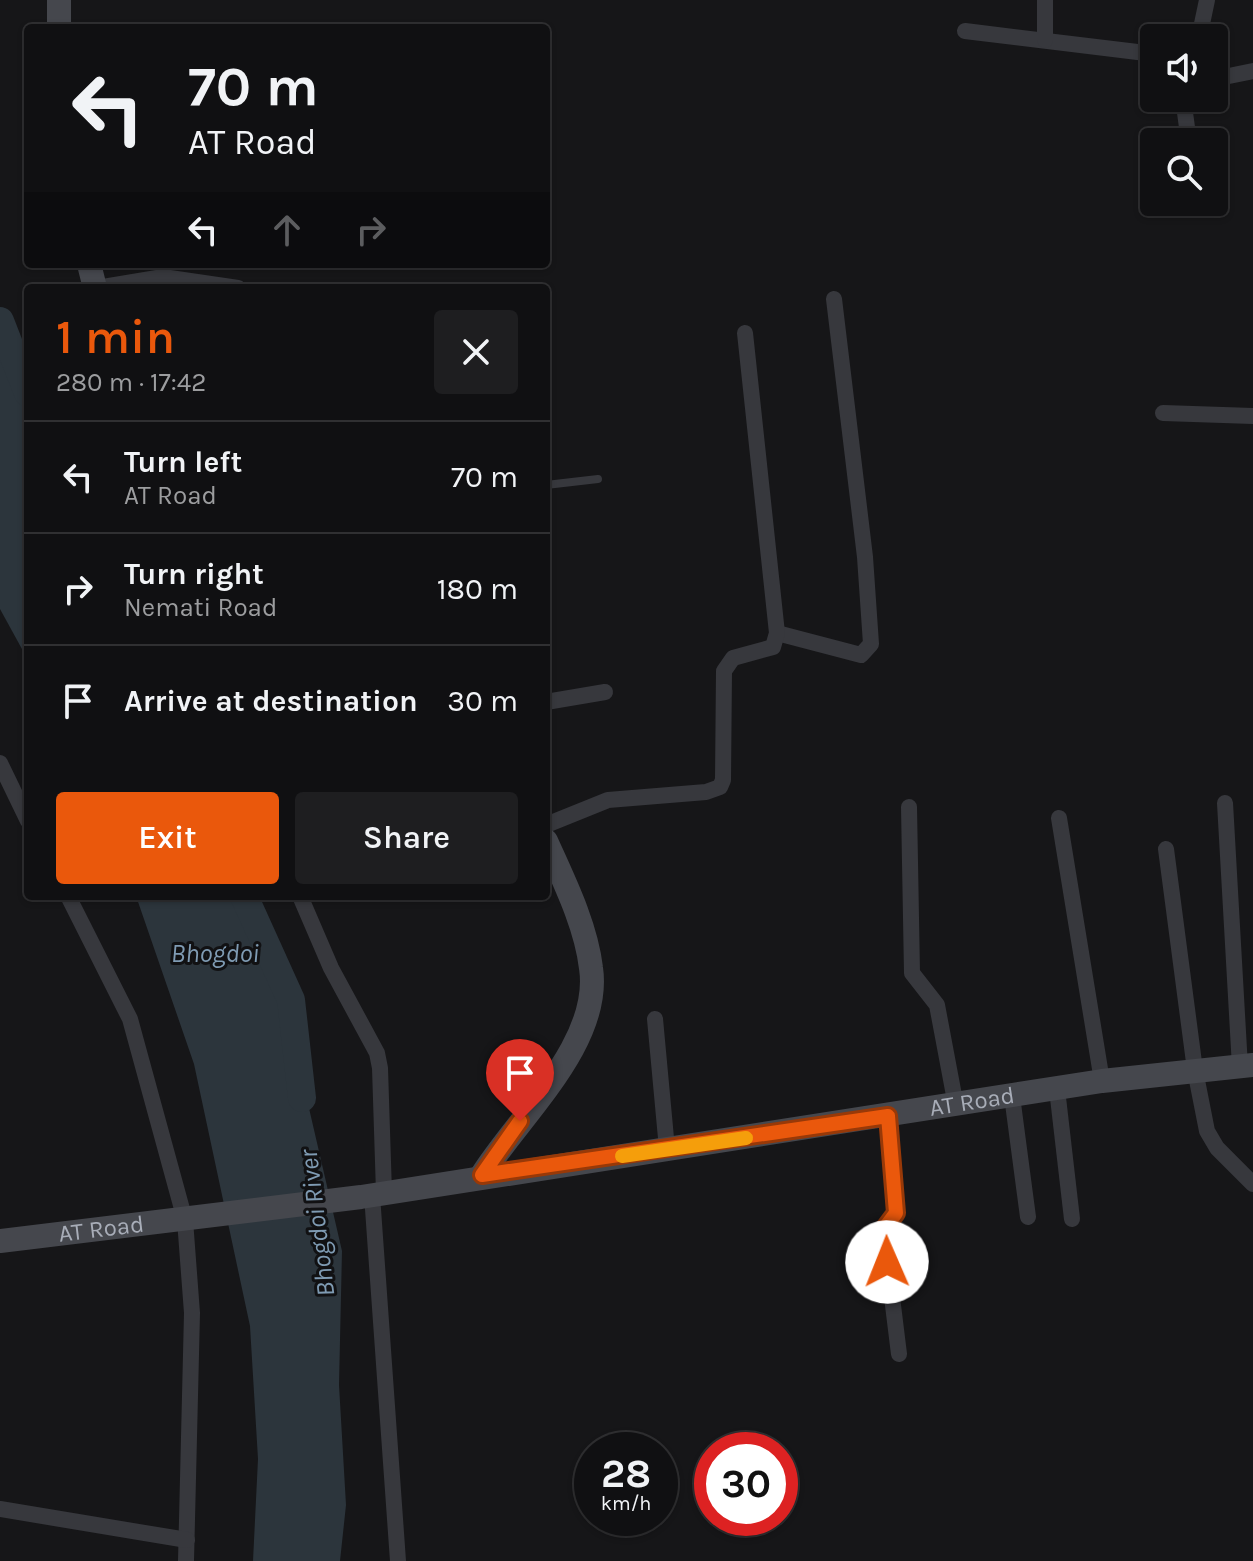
<!DOCTYPE html>
<meta charset="utf-8">
<style>
body{margin:0;font-family:Karla,sans-serif;background:#1e1e20;color:#f1f3f6;height:100vh;display:flex;flex-direction:column;font-size:30px;white-space:nowrap}
*{box-sizing:border-box;margin:0}
p{font-size:26px;color:#9c9d9f}
.icon{flex:none;width:44px;height:44px;fill:none;stroke:currentColor;stroke-width:2;stroke-linecap:round;stroke-linejoin:round}
.map{position:relative;flex:1;overflow:hidden}
.side{position:absolute;left:24px;top:284px;width:526px;height:616px;display:flex;flex-direction:column;background:#101012;border-radius:8px;box-shadow:0 2px 6px #0004,0 0 0 2px #303032}
.side>*{flex:none}
.guide{position:absolute;left:24px;top:24px;width:526px;height:244px;border-radius:8px;box-shadow:0 2px 6px #0004,0 0 0 2px #303032;background:#101012;color:#f1f3f6;overflow:hidden}
.buttons{position:absolute;left:1140px;top:24px;display:grid;gap:16px}
.buttons a{display:grid;place-items:center;width:88px;height:88px;border-radius:8px;background:#101012;box-shadow:0 2px 6px #0004,0 0 0 2px #303032;font-size:40px}
.speed{position:absolute;left:574px;top:1432px;display:flex;gap:16px;font-size:40px;font-weight:700;text-align:center}
.speed>*{display:grid;place-content:center;width:104px;height:104px;border-radius:50%;background:#101012;box-shadow:0 2px 6px #0004,0 0 0 2px #303032;line-height:1}
.speed small{font-size:20px;font-weight:400}
.speed .limit{border:12px solid #d22;background:#fff;color:#111}
.pin{position:absolute;display:grid;place-items:center;width:68px;height:68px;color:#fff;margin:-82px -34px;border-radius:50% 50% 50% 0;rotate:-45deg;box-shadow:0 0 8px #0007}
.pin .icon{rotate:45deg}
.me{position:absolute;width:88px;margin:-44px;rotate:359deg;stroke-linejoin:round;filter:drop-shadow(0 0 6px #0008)}
.turn{display:flex;align-items:center;gap:28px;height:168px;padding:0 32px;font-size:36px}
.turn .icon{width:104px;height:104px;stroke-width:2.5}
.turn b{display:block;font-size:56px;line-height:68px}
.lanes{display:flex;align-items:center;height:76px;padding:0 32px;background:#0003;justify-content:center;gap:40px;direction:ltr}
.lanes .off{opacity:.35}
.round{display:grid;place-items:center;flex:none;width:84px;height:84px;border-radius:8px;background:#1e1e20}
.overview{display:flex;align-items:center;justify-content:space-between;height:136px;padding:0 32px}
h1{font-size:48px;font-weight:600;line-height:60px;color:#ea580c}
.cta{display:flex;gap:16px;margin-top:auto;padding:16px 32px}
.cta a{flex:1;height:92px;border-radius:8px;background:#ea580c;color:#fff;font-size:32px;font-weight:600;line-height:92px;text-align:center}
.cta a+a{background:#1e1e20;color:#f1f3f6}
ul{padding:0;list-style:none}
li{display:flex;align-items:center;gap:24px;height:112px;padding:0 32px;border-top:2px solid #303032}
li div{flex:1}
li b{display:block;font-size:30px}
li em{font-style:normal}
.map>svg:first-child{display:block}
.water{fill:#2c353c}
.lines{fill:none;stroke-linecap:round;stroke-linejoin:round}
.river{stroke:#2c353c;stroke-width:28}
.lane{stroke:#37383d;stroke-width:8}
.street{stroke:#37383d;stroke-width:16}
.secondary{stroke:#45474d;stroke-width:24}
.route-casing{stroke:#983908;stroke-width:20}
.route{stroke:#ea580c;stroke-width:14}
.slow{stroke:#f59e0b;stroke-width:14}
.labels{text-anchor:middle;dominant-baseline:central;stroke-width:6;stroke-linejoin:round;paint-order:stroke}
.street-label{font-size:24px;fill:#a8adb8;stroke:#111113}
.water-label{font-size:26px;font-style:italic;fill:#7f9bb3;stroke:#111113}
</style>
<div class="map">
<svg width="1253" height="1561" viewBox="0 0 1253 1561">
<rect width="100%" height="100%" fill="#161618"/>
<g class="water">
<polygon points="0,346 28,420 28,660 0,609"/>
<polygon points="136,896 260,896 342,1251 339,1385 346,1505 340,1561 253,1561 258,1459 250,1326 194,1064"/>
</g>
<g class="lines">
<g class="river">
<polyline points="0,321 28,393"/>
<polyline points="244,896 291,1000 302,1098"/>
</g>
<polyline class="lane" points="546,485 598,479"/>
<g class="street">
<polyline points="965,31 1154,54"/>
<polyline points="1199,38 1207,0"/>
<polyline points="1045,40 1045,0"/>
<polyline points="1214,79 1253,71"/>
<polyline points="1183,98 1189,142"/>
<polyline points="97,288 163,277 238,288"/>
<polyline points="1163,413 1253,416"/>
<polyline points="777,633 861,655 871,644 865,557 834,299"/>
<polyline points="546,702 605,692"/>
<polyline points="0,763 28,821"/>
<polyline points="1225,803 1240,1067"/>
<polyline points="909,807 912,973 937,1005 956,1106"/>
<polyline points="1059,818 1102,1081"/>
<polyline points="546,825 608,800 706,792 720,787 723,780 724,671 733,658 773,647 777,633 745,333"/>
<polyline points="1166,849 1195,1070 1207,1131 1217,1148 1253,1184"/>
<polyline points="68,896 130,1019 185,1220 192,1313 186,1561"/>
<polyline points="300,896 331,968 377,1053 380,1068 384,1193"/>
<polyline points="655,1019 667,1149"/>
<polyline points="1057,1089 1072,1219"/>
<polyline points="1012,1096 1028,1217"/>
<polyline points="888,1116 896,1213 884,1232 899,1354"/>
<polyline points="372,1195 398,1561"/>
<polyline points="0,1509 187,1540"/>
</g>
<g class="secondary">
<polyline points="59,0 59,28"/>
<polyline points="89,264 95,288"/>
<path d="M 482,1175 C 519,1116 602,1043 591,968 C 586,925 564,881 546,841"/>
<path id="s1" d="M 0,1241 L 361,1197 L 1102,1081 L 1253,1065"/>
</g>
</g>
<g class="lines">
<defs>
<polyline id="route" points="520,1121 482,1175 888,1116 896,1213 884,1229 887,1262"/>
</defs>
<use href="#route" class="route-casing"/>
<use href="#route" class="route"/>
<polyline class="slow" points="622,1156 746,1138"/>
</g>
<g class="labels">
<g class="street-label">
<text stroke="none"><textPath href="#s1" startOffset="982">AT Road</textPath></text>
<text stroke="none"><textPath href="#s1" startOffset="102">AT Road</textPath></text>
</g>
<g class="water-label">
<text x="215" y="953">Bhogdoi</text>
<text transform="translate(317 1223) rotate(-97)">Bhogdoi River</text>
</g>
</g>
</svg>
<div class="buttons">
<a><svg class="icon" aria-label="sound" viewBox="0 0 24 24"><path d="M4 9h4l5-4v14l-5-4H4zM17 9q2 3 0 6"/></svg></a>
<a><svg class="icon" aria-label="search" viewBox="0 0 24 24"><circle cx="10" cy="10" r="6"/><path d="M15 15l6 6"/></svg></a>
</div>
<div class="speed"><div>28<small>km/h</small></div><div class="limit">30</div></div>
<div class="pin" style="left:520px;top:1121px;background:#d93025"><svg class="icon" aria-label="arrive" viewBox="0 0 24 24"><path d="M6 21V4h12l-3 4 3 4H6"/></svg></div>
<svg class="me" style="left:887px;top:1262px" viewBox="-20 -20 40 40"><circle r="19" fill="#fff"/><path d="M0-13L10 11 0 6-10 11z" fill="#ea580c"/></svg>
<div class="guide">
<div class="turn"><svg class="icon" aria-label="left" viewBox="0 0 24 24"><path d="M17 20v-9H6M10 6l-5 5 5 5"/></svg><div><b>70 m</b>AT Road</div></div>
<div class="lanes"><svg class="icon" aria-label="left" viewBox="0 0 24 24"><path d="M17 20v-9H6M10 6l-5 5 5 5"/></svg><svg class="icon off" aria-label="ahead" viewBox="0 0 24 24"><path d="M12 20V5M6 11l6-6 6 6"/></svg><svg class="icon off" aria-label="right" viewBox="0 0 24 24"><path d="M7 20v-9h11M14 6l5 5-5 5"/></svg></div>
</div>
<section class="side">
<div class="overview"><div><h1>1 min</h1><p>280 m · 17:42</p></div><a class="round"><svg class="icon" aria-label="close" viewBox="0 0 24 24"><path d="M6 6l12 12M18 6L6 18"/></svg></a></div>
<ul>
<li><svg class="icon" aria-label="left" viewBox="0 0 24 24"><path d="M17 20v-9H6M10 6l-5 5 5 5"/></svg><div><b>Turn left</b><p>AT Road</p></div><em>70 m</em></li>
<li><svg class="icon" aria-label="right" viewBox="0 0 24 24"><path d="M7 20v-9h11M14 6l5 5-5 5"/></svg><div><b>Turn right</b><p>Nemati Road</p></div><em>180 m</em></li>
<li><svg class="icon" aria-label="arrive" viewBox="0 0 24 24"><path d="M6 21V4h12l-3 4 3 4H6"/></svg><div><b>Arrive at destination</b></div><em>30 m</em></li>
</ul>
<div class="cta"><a>Exit</a><a>Share</a></div>
</section>
</div>
